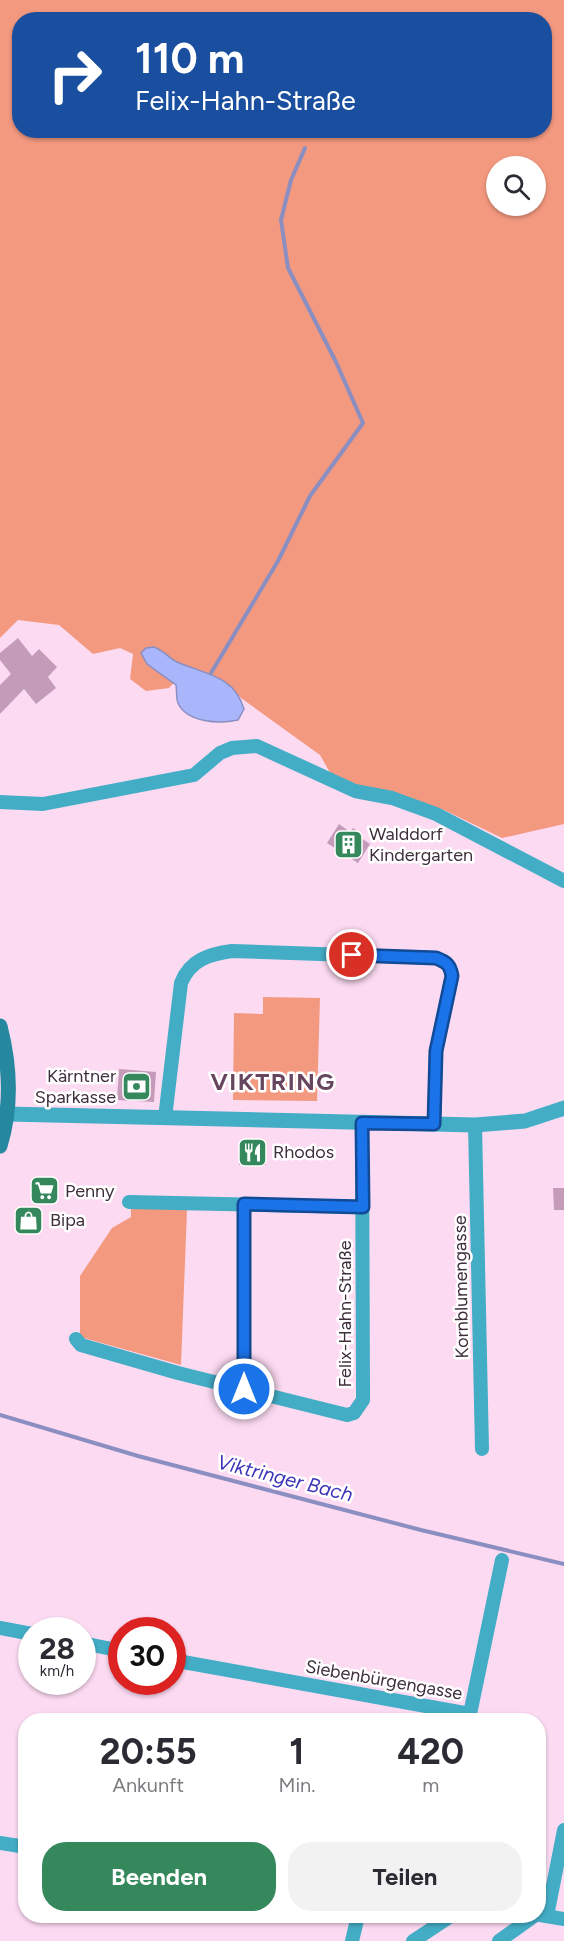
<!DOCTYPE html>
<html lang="de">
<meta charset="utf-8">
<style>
body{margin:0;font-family:Figtree,sans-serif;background:#f2f2f3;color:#2b2b33;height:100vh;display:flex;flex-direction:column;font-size:22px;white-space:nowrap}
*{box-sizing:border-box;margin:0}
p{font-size:20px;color:#7c7c81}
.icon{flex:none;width:33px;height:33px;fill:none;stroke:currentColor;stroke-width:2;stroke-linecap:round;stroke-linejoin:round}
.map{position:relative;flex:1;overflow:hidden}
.side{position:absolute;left:18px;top:1713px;width:528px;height:210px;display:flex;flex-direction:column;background:#fff;border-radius:24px;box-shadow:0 2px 4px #0004}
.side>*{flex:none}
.guide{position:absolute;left:12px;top:12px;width:540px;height:126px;border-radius:24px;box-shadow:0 2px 4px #0004;background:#1a4fa0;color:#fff;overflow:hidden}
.tools{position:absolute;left:486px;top:156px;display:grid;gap:12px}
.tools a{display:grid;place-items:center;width:60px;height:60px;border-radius:50%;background:#fff;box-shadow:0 2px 4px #0004;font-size:30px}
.speed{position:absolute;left:18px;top:1617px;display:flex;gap:12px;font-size:30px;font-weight:700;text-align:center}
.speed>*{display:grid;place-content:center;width:78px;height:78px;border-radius:50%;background:#fff;box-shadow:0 2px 4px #0004;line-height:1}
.speed small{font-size:15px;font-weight:400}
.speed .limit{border:9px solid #d22;background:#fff;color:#111}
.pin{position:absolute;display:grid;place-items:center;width:51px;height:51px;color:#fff;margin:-26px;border:3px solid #fff;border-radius:50%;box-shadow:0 2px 6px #0007}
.me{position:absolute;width:66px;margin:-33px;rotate:0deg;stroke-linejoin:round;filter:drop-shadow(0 0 4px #0008)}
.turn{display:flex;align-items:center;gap:21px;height:126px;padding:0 24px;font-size:27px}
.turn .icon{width:78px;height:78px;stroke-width:2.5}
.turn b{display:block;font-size:42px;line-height:51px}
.eta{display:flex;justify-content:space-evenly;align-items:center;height:102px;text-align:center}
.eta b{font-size:36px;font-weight:700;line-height:42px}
.button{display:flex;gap:12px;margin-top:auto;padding:12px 24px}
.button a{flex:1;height:69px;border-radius:24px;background:#34885b;color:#fff;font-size:24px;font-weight:700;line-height:69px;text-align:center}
.button a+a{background:#f2f2f3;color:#2b2b33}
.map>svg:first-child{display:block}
.green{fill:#f3997f;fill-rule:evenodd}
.water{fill:#aab6fb;stroke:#8a8ec1;stroke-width:1.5}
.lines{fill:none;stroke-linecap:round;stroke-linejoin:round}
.stream{stroke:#8a8ec1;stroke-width:4}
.building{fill:#c49cb9}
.minor{stroke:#43adc6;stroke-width:14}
.tertiary{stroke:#43adc6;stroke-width:15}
.secondary{stroke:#26889e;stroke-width:15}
.route-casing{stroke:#114b97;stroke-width:15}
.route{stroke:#1a73e8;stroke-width:10}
.labels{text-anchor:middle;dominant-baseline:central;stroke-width:5;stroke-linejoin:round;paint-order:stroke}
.poi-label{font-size:18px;fill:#3f2f3b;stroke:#fff;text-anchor:start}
.street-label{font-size:18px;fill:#3f2f3b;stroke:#fff}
.water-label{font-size:20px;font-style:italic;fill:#3d36b9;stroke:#fff}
.district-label{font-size:24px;font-weight:bold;letter-spacing:1.5px;fill:#68455f;stroke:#fff}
</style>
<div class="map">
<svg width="564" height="1941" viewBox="0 0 564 1941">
<rect width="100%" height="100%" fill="#fcdaf2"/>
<g class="green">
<path d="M 0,0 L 564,0 L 564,824 L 502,838 L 444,810 L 333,778 L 320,755 L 241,698 L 230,686 L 184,671 L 169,688 L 146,691 L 130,679 L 133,654 L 120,648 L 93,654 L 59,625 L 18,620 L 0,638 ZM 20,20 L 544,20 L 544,130 L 20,130 ZM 496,166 L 536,166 L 536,206 L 496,206 Z"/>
<polygon points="263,997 320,998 317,1101 233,1100 234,1013 263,1014"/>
<polygon points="131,1205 187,1210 181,1365 80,1337 80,1276 112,1228 131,1217"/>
</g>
<path class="water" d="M 154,647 C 163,650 169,658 177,662 C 204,674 234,675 244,709 L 238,720 C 220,724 187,723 178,703 C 176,698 177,691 176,685 L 147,664 L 141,653 L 146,648 Z"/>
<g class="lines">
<g class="stream">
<polyline points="211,673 278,561 310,496 363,423 336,362 288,268 281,220 291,180 305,148"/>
<polyline points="0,1415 138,1456 421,1530 564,1564"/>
</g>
</g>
<g class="building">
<polygon points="18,638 32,656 39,649 57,667 48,677 56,688 36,704 24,689 0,714 0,685 11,674 0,660 0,653"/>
<polygon points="339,824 350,832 353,828 360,833 358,836 370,844 358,863 327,843"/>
<polygon points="119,1069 156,1072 154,1102 117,1100"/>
<rect x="239" y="1147" width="27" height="18"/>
<polygon points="553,1188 564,1188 564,1210 554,1210"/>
</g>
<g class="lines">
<g class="minor">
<polyline points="0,802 43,804 194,775 220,753 232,748 257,746 355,791 392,798 436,814 564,881"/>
<path d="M 165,1118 L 181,983 C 190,960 209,954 232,951 L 436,958 C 446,962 450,964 452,976 L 436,1051 L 434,1124"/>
<polyline points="475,1125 482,1449"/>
<polyline points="129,1202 363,1207"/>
<polyline points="76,1339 81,1345 178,1373 347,1415 354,1413 363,1400 363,1389 362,1123"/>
<polyline points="244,1389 244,1204"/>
<polyline points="0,1628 32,1634"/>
<polyline points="82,1643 122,1651"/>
<polyline points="172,1660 470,1714 502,1560"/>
<polyline points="0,1843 26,1847"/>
<polyline points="540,1915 564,1919"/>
<polyline points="547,1916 564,1830"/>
<polyline points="352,1941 358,1916"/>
<polyline points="413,1941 451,1916"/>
<polyline points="499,1941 534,1916"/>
</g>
<polyline class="tertiary" points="7,1114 475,1125 525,1121 564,1108"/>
<path class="secondary" d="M 0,1026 C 10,1065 12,1107 0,1146"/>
</g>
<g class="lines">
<defs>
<path id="route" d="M 244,1389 L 244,1204 L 363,1207 L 362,1123 L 434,1124 L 436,1051 L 452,976 C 450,964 446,962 436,958 L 352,955"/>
</defs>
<use href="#route" class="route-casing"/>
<use href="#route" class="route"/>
</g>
<defs>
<symbol id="building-square" viewBox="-11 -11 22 22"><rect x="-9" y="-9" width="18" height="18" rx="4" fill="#34885b" stroke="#fff"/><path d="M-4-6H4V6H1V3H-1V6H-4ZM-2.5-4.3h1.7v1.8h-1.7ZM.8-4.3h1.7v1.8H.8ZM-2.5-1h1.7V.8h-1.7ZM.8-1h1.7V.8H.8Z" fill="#fff"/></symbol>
<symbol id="bank-square" viewBox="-11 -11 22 22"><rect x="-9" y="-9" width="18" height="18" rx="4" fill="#34885b" stroke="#fff"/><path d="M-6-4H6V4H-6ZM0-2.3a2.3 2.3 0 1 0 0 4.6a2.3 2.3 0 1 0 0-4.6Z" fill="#fff"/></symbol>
<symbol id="restaurant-square" viewBox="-11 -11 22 22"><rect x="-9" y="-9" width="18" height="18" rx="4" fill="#34885b" stroke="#fff"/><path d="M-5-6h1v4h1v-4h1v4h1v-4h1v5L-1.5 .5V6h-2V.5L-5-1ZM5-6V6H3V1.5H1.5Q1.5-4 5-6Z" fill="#fff"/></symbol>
<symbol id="supermarket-square" viewBox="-11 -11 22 22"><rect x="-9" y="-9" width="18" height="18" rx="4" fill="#34885b" stroke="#fff"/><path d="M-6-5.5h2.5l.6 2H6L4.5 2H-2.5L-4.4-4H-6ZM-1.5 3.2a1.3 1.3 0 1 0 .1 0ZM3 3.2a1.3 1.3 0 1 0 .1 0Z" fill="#fff"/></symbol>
<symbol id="shop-square" viewBox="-11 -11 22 22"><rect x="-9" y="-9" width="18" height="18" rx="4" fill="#34885b" stroke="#fff"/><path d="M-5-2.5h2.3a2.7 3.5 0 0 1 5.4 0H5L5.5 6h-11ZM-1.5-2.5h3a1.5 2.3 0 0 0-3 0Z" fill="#fff"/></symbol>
</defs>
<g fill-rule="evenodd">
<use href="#building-square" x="332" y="828" width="33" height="33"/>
<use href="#bank-square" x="120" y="1070" width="33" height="33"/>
<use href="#restaurant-square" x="236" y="1136" width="33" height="33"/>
<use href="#supermarket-square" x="28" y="1174" width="33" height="33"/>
<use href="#shop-square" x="12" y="1204" width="33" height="33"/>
</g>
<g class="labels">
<g class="poi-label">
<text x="369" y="834">Walddorf<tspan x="369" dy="21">Kindergarten</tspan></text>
<text x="116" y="1076" text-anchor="end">Kärntner<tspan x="116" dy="21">Sparkasse</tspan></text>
<text x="273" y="1152">Rhodos</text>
<text x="65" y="1191">Penny</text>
<text x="50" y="1220">Bipa</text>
</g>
<g class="street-label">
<text transform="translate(461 1287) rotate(-91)">Kornblumengasse</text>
<text transform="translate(345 1314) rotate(-90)">Felix-Hahn-Straße</text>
<text transform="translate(384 1680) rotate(10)">Siebenbürgengasse</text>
</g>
<g class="water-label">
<text transform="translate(285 1478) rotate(14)">Viktringer Bach</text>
</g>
<g class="district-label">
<text x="273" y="1081">VIKTRING</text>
</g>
</g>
</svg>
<div class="tools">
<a><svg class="icon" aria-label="search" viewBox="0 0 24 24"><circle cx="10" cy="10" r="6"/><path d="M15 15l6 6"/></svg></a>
</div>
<div class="speed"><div>28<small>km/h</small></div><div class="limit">30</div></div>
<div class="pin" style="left:352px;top:955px;background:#d93025"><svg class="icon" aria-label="arrive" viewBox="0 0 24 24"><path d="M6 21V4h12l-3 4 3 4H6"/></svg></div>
<svg class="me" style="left:244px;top:1389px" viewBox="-20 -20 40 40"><circle r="17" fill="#1a73e8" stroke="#fff" stroke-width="3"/><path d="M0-11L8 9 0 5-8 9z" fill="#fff"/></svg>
<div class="guide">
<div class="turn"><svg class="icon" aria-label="right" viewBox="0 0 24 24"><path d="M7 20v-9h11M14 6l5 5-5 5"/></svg><div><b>110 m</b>Felix-Hahn-Straße</div></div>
</div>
<section class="side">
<div class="eta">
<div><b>20:55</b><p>Ankunft</p></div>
<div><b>1</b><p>Min.</p></div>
<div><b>420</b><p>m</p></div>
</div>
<div class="button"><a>Beenden</a><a>Teilen</a></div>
</section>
</div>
